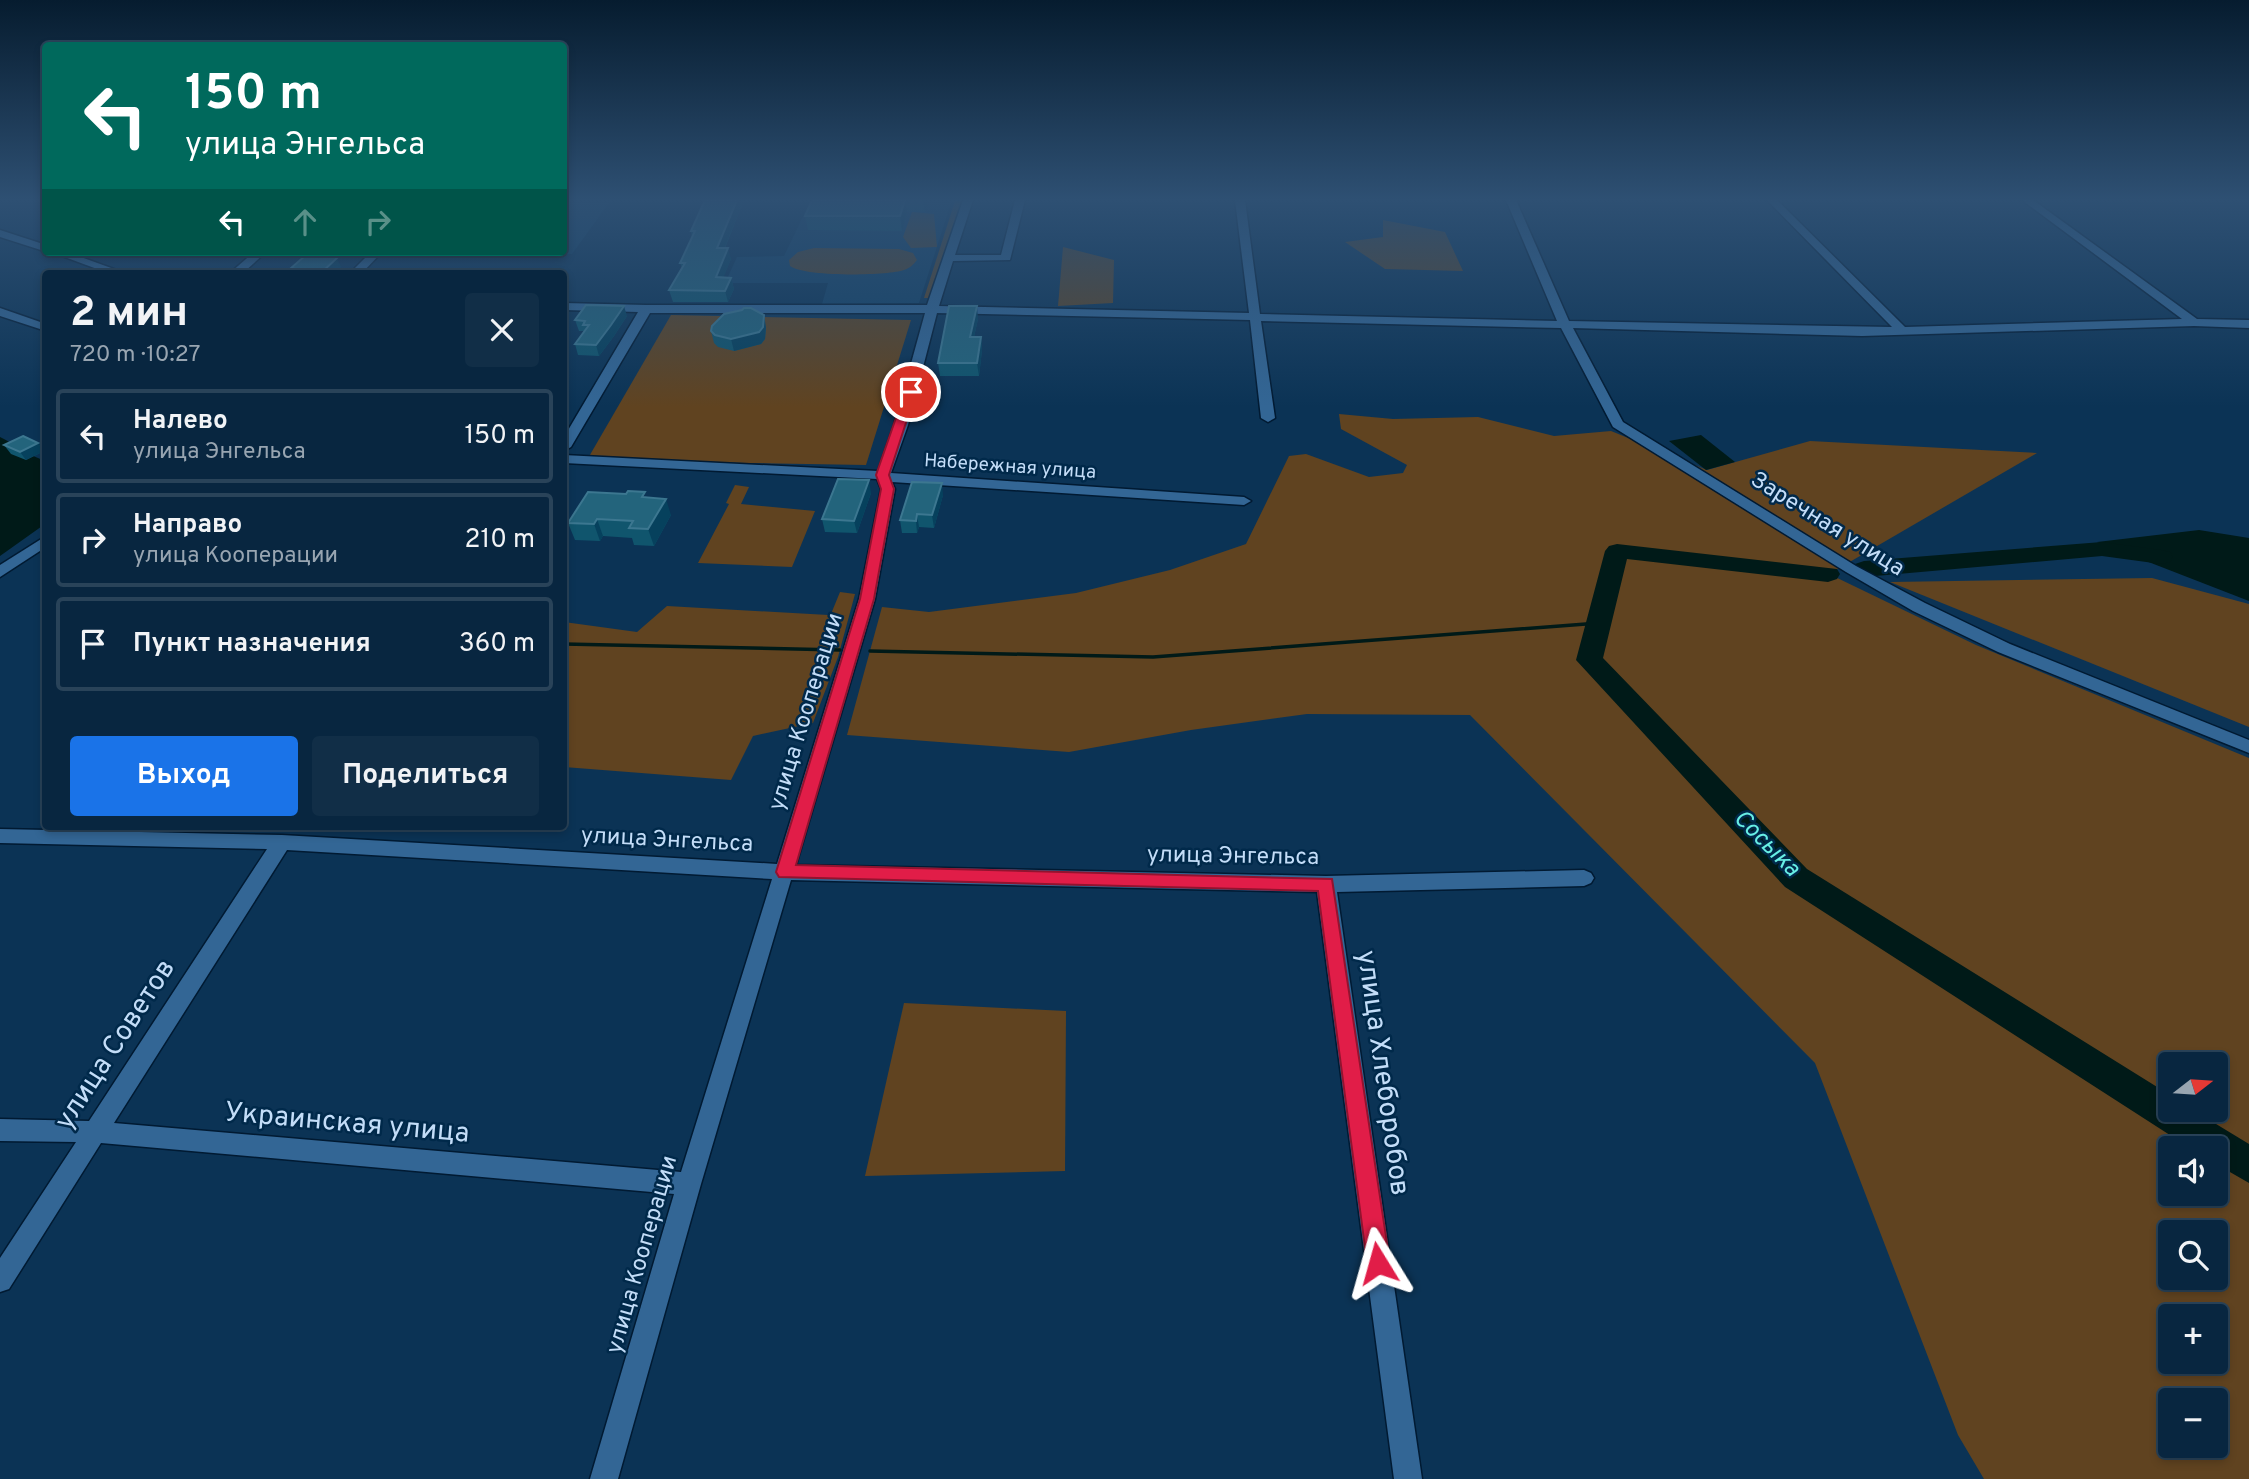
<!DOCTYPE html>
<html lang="ru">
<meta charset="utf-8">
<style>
body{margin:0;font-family:Overpass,sans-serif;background:#112e47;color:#f1f3f6;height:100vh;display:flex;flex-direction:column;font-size:26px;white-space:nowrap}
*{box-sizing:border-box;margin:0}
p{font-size:23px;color:#98a5b1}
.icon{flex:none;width:38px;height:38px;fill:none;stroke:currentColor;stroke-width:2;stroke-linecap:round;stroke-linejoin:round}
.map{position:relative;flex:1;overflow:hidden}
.drawer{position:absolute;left:42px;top:270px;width:525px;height:560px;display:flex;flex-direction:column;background:#082640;border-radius:7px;box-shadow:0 4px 10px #0003,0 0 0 2px #294359}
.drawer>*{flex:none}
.top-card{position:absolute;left:42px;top:42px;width:525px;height:214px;border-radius:7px;box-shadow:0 4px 10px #0003,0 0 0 2px #294359;background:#00695c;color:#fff;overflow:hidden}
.needle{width:46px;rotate:73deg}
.controls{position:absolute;left:2158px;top:1052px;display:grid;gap:14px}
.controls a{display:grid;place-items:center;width:70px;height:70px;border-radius:7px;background:#082640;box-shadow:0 4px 10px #0003,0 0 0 2px #294359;font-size:35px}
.pin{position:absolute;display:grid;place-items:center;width:60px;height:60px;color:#fff;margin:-30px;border:4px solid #fff;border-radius:50%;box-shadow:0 2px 7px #0007}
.me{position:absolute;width:77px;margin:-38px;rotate:352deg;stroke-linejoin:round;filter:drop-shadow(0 0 5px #0008)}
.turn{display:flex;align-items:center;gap:24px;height:147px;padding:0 28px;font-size:32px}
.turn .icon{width:91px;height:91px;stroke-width:2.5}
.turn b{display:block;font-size:49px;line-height:60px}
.lanes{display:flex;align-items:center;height:66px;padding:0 28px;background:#0003;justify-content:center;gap:35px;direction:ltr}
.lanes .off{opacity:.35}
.round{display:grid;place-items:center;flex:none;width:74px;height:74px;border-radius:7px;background:#112e47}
.overview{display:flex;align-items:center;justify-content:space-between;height:119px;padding:0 28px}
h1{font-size:42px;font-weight:700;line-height:52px}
.button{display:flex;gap:14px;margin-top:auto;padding:14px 28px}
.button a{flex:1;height:80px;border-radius:7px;background:#1a73e8;color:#fff;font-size:28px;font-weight:700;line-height:80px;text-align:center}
.button a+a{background:#112e47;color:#f1f3f6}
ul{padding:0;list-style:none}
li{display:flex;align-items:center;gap:21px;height:94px;margin:0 14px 10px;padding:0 14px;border:4px solid #294359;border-radius:7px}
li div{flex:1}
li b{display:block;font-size:26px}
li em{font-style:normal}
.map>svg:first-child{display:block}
.built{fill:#124166}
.green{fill:#604320;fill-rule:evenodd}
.water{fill:#001a18}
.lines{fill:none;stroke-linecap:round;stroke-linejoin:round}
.stream{stroke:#001a18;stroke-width:3.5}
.river{fill:#001a18;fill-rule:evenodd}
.minor-casing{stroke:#011a32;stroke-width:3}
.minor{fill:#336695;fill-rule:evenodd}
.wall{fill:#10556d}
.shaded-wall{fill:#06415d}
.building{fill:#23647c;stroke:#3c7790;stroke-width:2}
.route{fill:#e11d48;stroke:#92132f;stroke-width:2}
.labels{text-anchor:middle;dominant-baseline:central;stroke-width:5;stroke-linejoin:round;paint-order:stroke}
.far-street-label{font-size:19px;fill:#c3ddf8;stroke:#00294a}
.street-label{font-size:23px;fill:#c3ddf8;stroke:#00294a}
.water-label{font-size:24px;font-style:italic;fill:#67efe5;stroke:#00294a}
.near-street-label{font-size:28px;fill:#c3ddf8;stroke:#00294a}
</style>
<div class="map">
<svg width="2249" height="1479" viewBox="0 0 2249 1479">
<rect width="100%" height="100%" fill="#0b3355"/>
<g class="built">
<polygon points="811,200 952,200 919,303 822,304 828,283 725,283 737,257 784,256"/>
<polygon points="564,202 609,203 572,254 487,252 564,252"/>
</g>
<g class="green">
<polygon points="955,201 964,202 933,298 924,298"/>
<polygon points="912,212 934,214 937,247 911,248 903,237"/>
<polygon points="1383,220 1445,232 1463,271 1385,269 1345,242 1383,237"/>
<polygon points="1063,247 1114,260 1113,303 1058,306"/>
<path d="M 814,248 L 899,249 L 913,253 L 917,260 C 913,265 910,268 904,270 C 887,276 804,277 790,266 L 789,260 L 798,252 Z"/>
<polygon points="671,315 911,320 866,465 587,460"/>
<path d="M 1339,414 L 1393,419 L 1478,417 L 1554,436 L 1611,431 L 1707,470 L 1810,441 L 2037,453 L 1829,574 L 1976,645 L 2249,758 L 2249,1479 L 1984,1479 L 1958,1435 L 1815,1063 L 1470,715 L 1307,714 L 1191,730 L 1069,752 L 847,735 L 882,607 L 929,612 L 1076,593 L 1170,570 L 1246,544 L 1289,456 L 1306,454 L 1369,477 L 1403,473 L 1407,465 L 1341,429 ZM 2170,1064 L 2216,1064 L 2216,1110 L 2170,1110 ZM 2170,1148 L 2216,1148 L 2216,1194 L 2170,1194 ZM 2170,1232 L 2216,1232 L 2216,1278 L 2170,1278 ZM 2170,1316 L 2216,1316 L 2216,1362 L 2170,1362 ZM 2170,1400 L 2216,1400 L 2216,1446 L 2170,1446 Z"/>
<polygon points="735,485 749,487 741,504 815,511 792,567 698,563 729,504 726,503"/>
<polygon points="2152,578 2249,604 2249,727 1890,582"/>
<polygon points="840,592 855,594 838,657 813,723 753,736 731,780 564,767 564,622 637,632 667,606 846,616 831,614"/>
<polygon points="904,1003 1066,1011 1065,1171 865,1176"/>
</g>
<g class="water">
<polygon points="1701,435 1735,462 1706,470 1669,441"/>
<path d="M 0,437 C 16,445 29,456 46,461 L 45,524 L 0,556 Z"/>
<polygon points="2199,530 2249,538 2249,601 2097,542"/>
</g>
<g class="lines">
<g class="stream">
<polyline points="564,644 840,650"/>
<polyline points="870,651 1153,657 1599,623"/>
</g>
<g class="river">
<polygon points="2102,542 2161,550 2170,552 2173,557 2170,562 2161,564 2102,556 1864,577 1855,574 1852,569 1855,564 1864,561"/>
<polygon points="1617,544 1837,569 1840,574 1837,579 1828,582 1627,559 1603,658 1807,869 2170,1095 2170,1110 2193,1110 2249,1144 2249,1183 2216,1164 2216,1148 2190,1148 1785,887 1576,660 1605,551 1609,546"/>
</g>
<defs>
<g id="minor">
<path d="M 963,200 L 973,200 L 955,255 L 1001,255 L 1015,200 L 1025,200 L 1010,260 L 953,261 L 939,306 L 1249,313 L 1235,200 L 1245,200 L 1260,314 L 1557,321 L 1506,200 L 1516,200 L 1569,321 L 1892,327 L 1767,200 L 1777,200 L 1905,327 L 2182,319 L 2022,200 L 2033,200 L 2197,319 L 2249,320 L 2249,328 L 2194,326 L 1862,336 L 1573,328 L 1623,422 L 1856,566 L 1925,603 L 2010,644 L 2249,740 L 2249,753 L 1998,652 L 1913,611 L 1846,572 L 1613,427 L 1561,328 L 1261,321 L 1275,418 L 1268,422 L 1261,418 L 1250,320 L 937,313 L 908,425 L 891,473 L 1244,497 L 1251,501 L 1244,505 L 892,482 L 895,489 L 875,599 L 796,865 L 1326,876 L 1584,870 L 1591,873 L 1594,878 L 1591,883 L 1584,886 L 1337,892 L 1422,1479 L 1394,1479 L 1317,892 L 791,880 L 701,1184 L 618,1479 L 590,1479 L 674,1194 L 101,1143 L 9,1289 L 0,1292 L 0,1258 L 76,1142 L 0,1141 L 0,1119 L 89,1121 L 267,849 L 0,843 L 0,829 L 282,835 L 777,864 L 859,599 L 881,489 L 877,479 L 564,463 L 564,455 L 878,471 L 894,425 L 925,313 L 650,313 L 571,447 L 564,451 L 564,437 L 638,312 L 564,310 L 564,303 L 646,305 L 927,305 ZM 287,850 L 772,879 L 681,1172 L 114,1123 Z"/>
<polygon points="0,230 46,245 47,252 0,237"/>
<polygon points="51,252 67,252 125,273 108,273"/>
<polygon points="254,252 266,252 243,273 230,273"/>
<polygon points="371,252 382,252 362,273 350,273"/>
<polygon points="0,308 46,324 46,331 0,316"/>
<polygon points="46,536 46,547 0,577 0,565"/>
</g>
</defs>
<use href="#minor" class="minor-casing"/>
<use href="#minor" class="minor"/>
</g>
<g class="wall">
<polygon points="705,200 744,200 725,248 731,259 723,277 731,278 734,289 728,302 673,302 669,290 682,268 680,263 692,237 691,231"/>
<polygon points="812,200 928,200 925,212 907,212 902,231 808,230 805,216"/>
<polygon points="627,316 614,336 599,356 578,355 575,344 584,331 579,331 575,320"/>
<polygon points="978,319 974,337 981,337 982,350 979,376 940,376 938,363"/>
<polygon points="766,327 765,339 761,344 734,351 718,347 714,343 711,331"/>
<polygon points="38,443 44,451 26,460 11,454 4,445"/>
<polygon points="871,493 857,533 825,532 822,519"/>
<polygon points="943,495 934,528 919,527 917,533 902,533 900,520"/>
<polygon points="647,498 671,515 654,546 634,545 632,538 603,536 600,541 575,540 568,523"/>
</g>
<g class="shaded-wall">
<polygon points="737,200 744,200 720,259 717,248"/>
<polygon points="905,200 907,212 902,231 900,216"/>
<polygon points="923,200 928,200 925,212"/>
<polygon points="728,248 731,259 719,289 716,277"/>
<polygon points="337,258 341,267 335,273 321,273"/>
<polygon points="731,278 734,289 728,302 725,291"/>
<polygon points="624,306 627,316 614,336 599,356 596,345"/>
<polygon points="977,306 978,319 971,350 970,337"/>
<polygon points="764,315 766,327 765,339 761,344 734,351 731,339"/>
<polygon points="981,337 982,350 979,376 977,363"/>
<polygon points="38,443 44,451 26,460 20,452"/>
<polygon points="869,480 871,493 857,533 854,521"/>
<polygon points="942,483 943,495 934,528 932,515"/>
<polygon points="666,499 671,515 654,546 648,529"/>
<polygon points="917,514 919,527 917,533 916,521"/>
<polygon points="597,519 603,536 600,541 594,524"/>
</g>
<g class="building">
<polygon points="705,200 737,200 717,248 728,248 716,277 731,278 725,291 669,290 685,263 680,263 695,231 691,231"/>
<polygon points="812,200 905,200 900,216 805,216"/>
<polygon points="327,252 332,252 337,258 321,273 292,273 297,269 291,268 306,255 323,256"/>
<polygon points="586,305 624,306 611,325 596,345 575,344 589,325 583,325 585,321 575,320"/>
<polygon points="949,306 977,306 970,337 981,337 977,363 938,363"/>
<polygon points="744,308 751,308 764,315 763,327 759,332 731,339 715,335 711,331 712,326 724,314 742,310"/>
<polygon points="23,436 38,443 20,452 4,445"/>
<polygon points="838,479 869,480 854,521 822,519"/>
<polygon points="912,482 942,483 932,515 917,514 916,521 900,520"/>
<polygon points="628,491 645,492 642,497 666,499 648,529 629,528 633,521 597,519 594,524 568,523 588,492 626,494"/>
</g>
<linearGradient id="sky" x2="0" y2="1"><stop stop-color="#061c2f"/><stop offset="0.49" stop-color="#2e5073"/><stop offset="1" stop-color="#2e5073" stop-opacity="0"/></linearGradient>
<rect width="2249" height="407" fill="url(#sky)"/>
<polygon class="route" points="911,389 916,392 889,475 894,489 874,599 796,865 1332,879 1390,1263 1386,1271 1378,1274 1371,1271 1367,1263 1318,891 779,877 776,872 860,599 881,489 876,475 905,392"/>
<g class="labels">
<g class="far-street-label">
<text transform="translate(1010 467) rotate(4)">Набережная улица</text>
</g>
<g class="street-label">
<text transform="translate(1827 525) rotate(32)">Заречная улица</text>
<text transform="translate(807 712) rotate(-73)">улица Кооперации</text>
<text transform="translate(667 841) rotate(3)">улица Энгельса</text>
<text transform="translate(1233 857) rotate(1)">улица Энгельса</text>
<text transform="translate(643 1255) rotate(-74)">улица Кооперации</text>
</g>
<g class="water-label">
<text transform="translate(1766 844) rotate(45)">Сосыка</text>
</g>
<g class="near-street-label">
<text transform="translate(116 1045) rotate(-57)">улица Советов</text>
<text transform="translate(1382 1073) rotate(82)">улица Хлеборобов</text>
<text transform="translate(347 1124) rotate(5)">Украинская улица</text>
</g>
</g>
</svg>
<div class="controls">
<a><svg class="needle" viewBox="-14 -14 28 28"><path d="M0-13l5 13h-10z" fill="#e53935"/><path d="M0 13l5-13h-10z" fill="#98a5b1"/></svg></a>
<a><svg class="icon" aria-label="sound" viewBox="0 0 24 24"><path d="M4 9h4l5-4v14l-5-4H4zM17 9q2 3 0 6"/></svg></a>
<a><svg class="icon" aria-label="search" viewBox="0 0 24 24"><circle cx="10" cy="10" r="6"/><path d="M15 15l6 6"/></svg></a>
<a>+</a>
<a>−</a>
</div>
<div class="pin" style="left:911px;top:392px;background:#d93025"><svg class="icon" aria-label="arrive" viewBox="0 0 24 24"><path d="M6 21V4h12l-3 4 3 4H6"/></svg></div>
<svg class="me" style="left:1378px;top:1263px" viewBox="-20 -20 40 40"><path d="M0-17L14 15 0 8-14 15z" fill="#e11d48" stroke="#fff" stroke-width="4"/></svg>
<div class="top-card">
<div class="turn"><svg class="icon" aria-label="left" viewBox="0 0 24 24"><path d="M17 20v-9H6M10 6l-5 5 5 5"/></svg><div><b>150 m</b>улица Энгельса</div></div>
<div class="lanes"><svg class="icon" aria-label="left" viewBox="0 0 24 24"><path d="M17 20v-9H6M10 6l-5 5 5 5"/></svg><svg class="icon off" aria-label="ahead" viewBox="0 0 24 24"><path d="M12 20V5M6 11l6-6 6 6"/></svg><svg class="icon off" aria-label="right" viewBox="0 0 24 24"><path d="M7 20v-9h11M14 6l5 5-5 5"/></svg></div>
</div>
<section class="drawer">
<div class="overview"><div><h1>2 мин</h1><p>720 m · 10:27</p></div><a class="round"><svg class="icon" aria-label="close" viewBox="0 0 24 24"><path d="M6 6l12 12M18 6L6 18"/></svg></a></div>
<ul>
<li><svg class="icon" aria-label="left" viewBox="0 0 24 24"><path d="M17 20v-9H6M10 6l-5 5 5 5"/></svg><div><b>Налево</b><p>улица Энгельса</p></div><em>150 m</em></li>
<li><svg class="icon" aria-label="right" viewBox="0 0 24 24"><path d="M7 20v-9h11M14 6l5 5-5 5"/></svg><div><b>Направо</b><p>улица Кооперации</p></div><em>210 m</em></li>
<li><svg class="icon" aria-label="arrive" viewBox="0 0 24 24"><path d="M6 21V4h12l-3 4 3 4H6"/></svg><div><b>Пункт назначения</b></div><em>360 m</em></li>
</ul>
<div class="button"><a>Выход</a><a>Поделиться</a></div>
</section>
</div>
